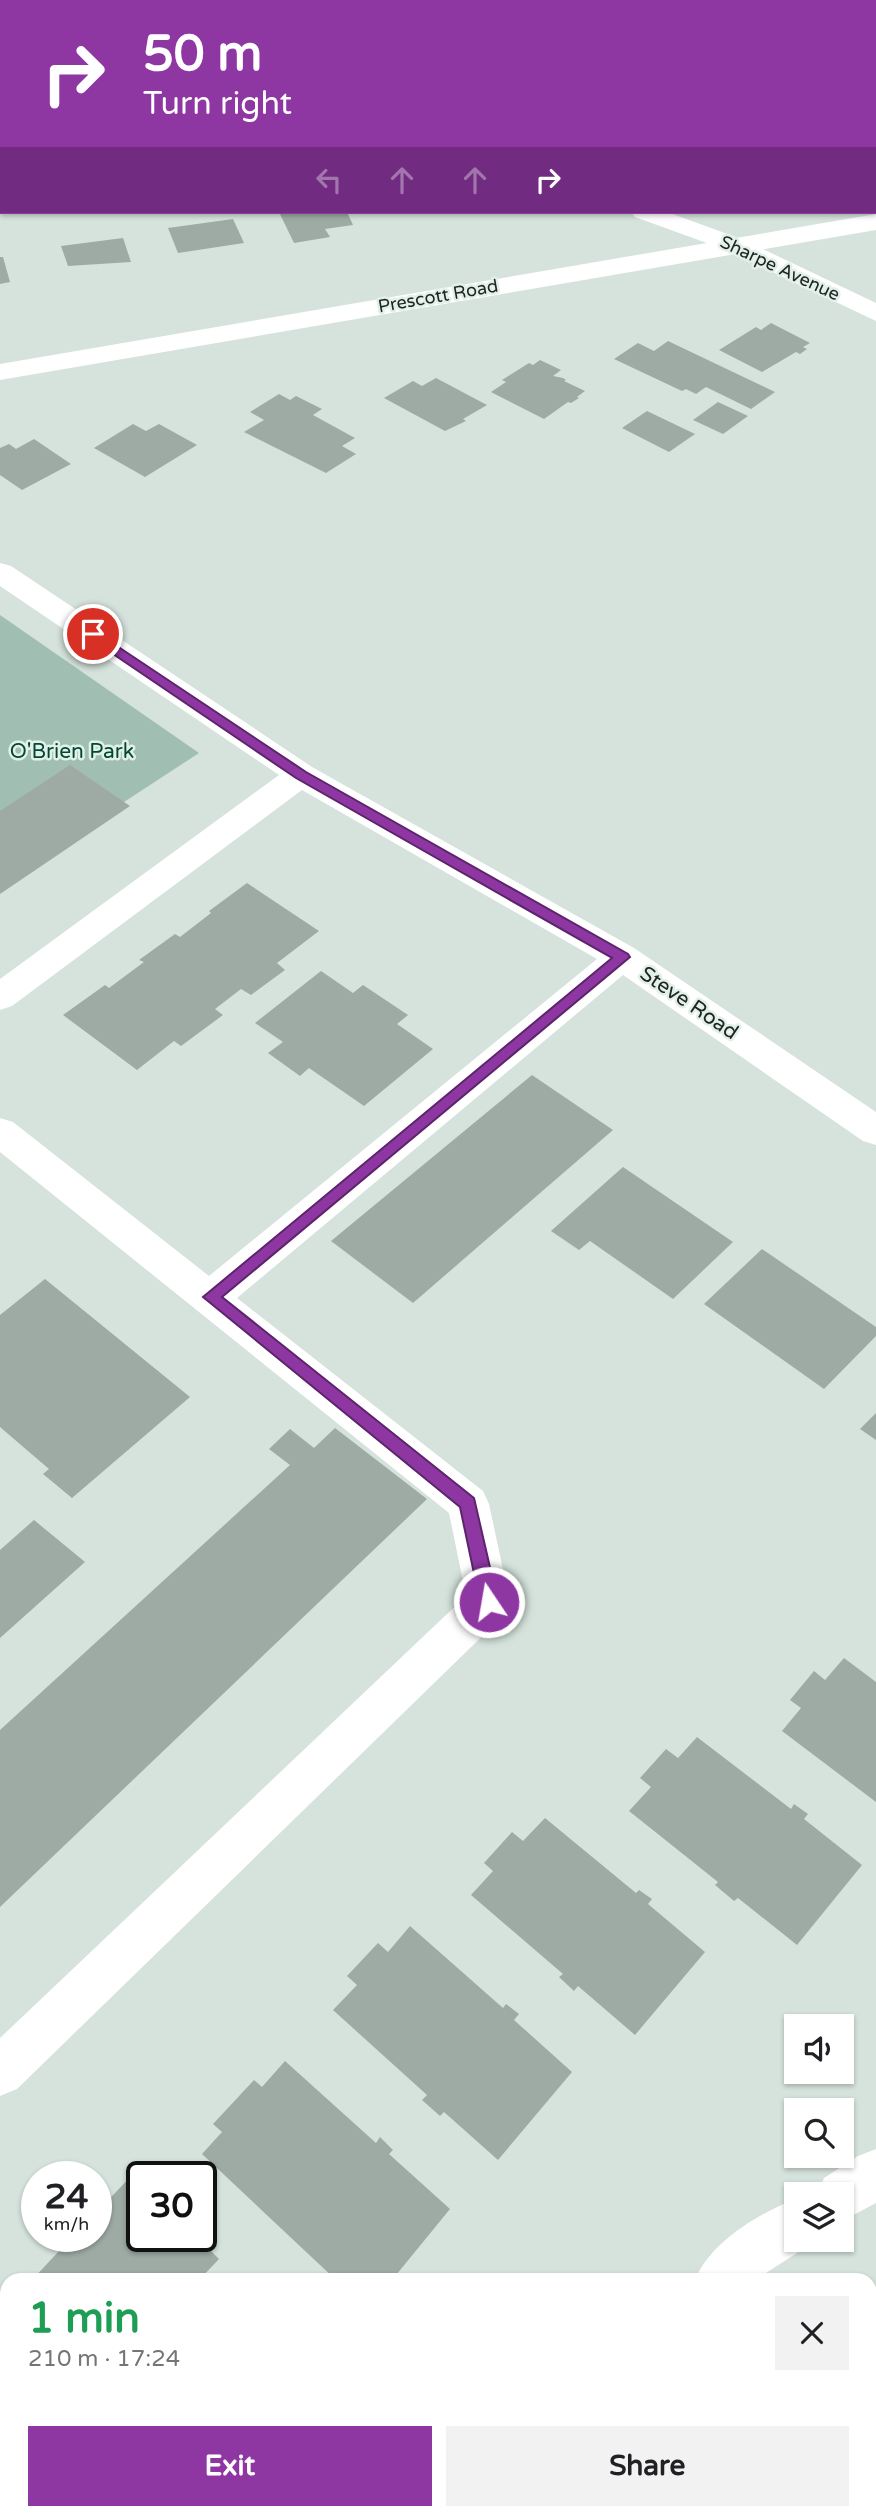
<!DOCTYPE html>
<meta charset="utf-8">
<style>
body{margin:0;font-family:"Varela Round",sans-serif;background:#f2f2f2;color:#202124;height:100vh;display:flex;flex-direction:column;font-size:26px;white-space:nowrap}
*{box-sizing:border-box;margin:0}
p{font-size:23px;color:#757577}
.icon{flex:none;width:38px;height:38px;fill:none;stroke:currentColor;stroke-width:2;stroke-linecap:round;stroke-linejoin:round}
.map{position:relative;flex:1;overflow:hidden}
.sheet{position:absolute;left:0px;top:2273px;width:877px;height:247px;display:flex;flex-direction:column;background:#fff;border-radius:21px 21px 0 0;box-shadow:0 2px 5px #0004}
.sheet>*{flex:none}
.banner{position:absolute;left:0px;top:0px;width:877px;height:214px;box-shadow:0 2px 5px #0004;background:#8e37a3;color:#fff;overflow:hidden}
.fabs{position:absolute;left:784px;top:2014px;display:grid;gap:14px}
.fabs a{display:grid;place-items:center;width:70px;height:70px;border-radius:0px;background:#fff;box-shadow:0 2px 5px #0004;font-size:35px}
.speed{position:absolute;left:21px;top:2161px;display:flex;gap:14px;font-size:35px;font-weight:700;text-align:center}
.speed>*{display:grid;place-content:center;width:91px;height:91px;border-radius:50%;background:#fff;box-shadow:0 2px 5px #0004;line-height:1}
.speed small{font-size:18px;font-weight:400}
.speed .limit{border:4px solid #111;border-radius:10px;background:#fff;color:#111}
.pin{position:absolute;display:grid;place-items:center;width:60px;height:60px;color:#fff;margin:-30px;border:4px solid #fff;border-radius:50%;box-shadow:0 2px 7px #0007}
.me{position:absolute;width:77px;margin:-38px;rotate:348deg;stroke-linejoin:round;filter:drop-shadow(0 0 5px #0008)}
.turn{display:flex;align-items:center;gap:24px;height:147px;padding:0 28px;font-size:32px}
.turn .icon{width:91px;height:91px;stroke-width:2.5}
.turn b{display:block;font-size:49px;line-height:60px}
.lanes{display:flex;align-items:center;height:66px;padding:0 28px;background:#0003;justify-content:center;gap:35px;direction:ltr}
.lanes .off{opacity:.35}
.round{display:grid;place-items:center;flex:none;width:74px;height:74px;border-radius:0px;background:#f2f2f2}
.head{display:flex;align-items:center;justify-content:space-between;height:119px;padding:0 28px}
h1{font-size:42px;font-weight:700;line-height:52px;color:#1e9e55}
.action{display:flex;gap:14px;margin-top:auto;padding:14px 28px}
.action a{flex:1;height:80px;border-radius:0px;background:#8e37a3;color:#fff;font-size:28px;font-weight:700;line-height:80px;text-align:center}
.action a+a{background:#f2f2f2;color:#202124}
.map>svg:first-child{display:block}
.green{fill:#a0bfb2}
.building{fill:#9eaba5}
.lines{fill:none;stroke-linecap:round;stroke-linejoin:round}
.minor{fill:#fff;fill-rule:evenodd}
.major{fill:#fff;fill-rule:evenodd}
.route{fill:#8e37a3;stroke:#5c246a;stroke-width:2}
.labels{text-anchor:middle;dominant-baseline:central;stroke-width:5;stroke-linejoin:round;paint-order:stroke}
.far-street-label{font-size:18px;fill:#202522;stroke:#e2f0ea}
.park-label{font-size:21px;fill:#004834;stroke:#e2f0ea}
.street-label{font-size:21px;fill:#202522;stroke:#e2f0ea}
</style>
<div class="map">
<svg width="876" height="2519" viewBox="0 0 876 2519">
<rect width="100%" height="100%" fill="#d5e3dc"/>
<polygon class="green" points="0,615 199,753 0,883"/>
<g class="building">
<polygon points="279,212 347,212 353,225 325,229 330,237 294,243"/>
<polygon points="233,219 244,243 178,253 168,228"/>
<polygon points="123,238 131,262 68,266 61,246"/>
<polygon points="0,257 3,257 10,282 0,284"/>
<polygon points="771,323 810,343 803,347 807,349 800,354 796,352 762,372 719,350 756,327 761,330"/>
<polygon points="668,341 775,392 751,409 706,387 696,394 686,389 682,391 614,359 638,343 654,351"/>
<polygon points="540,360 561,370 553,376 563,378 566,380 564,381 585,391 577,397 579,398 571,403 568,402 544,419 491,392 506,382 502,380 529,363 533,365"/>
<polygon points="436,378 487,405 463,419 466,421 445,431 384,398 413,381 422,386"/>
<polygon points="279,394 290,400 296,396 322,409 313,415 355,438 342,446 356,454 326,473 244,432 264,420 250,412"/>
<polygon points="718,402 748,416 723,434 693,420"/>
<polygon points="647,411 695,434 669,452 622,428"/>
<polygon points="133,424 146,431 159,424 197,445 145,477 94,448"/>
<polygon points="34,439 71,464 22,490 0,475 0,448 9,444 16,449"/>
<polygon points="70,765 130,806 0,894 0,811"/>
<polygon points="247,883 319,931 277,963 285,970 251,995 241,989 215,1009 223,1015 181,1046 174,1041 137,1070 63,1015 105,985 109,988 144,962 139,960 175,934 180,937 211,913 209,911"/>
<polygon points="321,971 353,993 363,985 408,1015 397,1024 433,1049 364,1106 309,1068 300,1076 268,1053 283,1042 255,1023"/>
<polygon points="532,1075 613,1130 413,1303 331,1241"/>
<polygon points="623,1167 733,1242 673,1299 590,1241 579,1250 551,1231"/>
<polygon points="762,1249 876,1327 876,1336 824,1389 704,1304"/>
<polygon points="45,1279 190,1397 72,1498 43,1474 49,1469 0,1427 0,1315"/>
<polygon points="876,1413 876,1440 860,1429"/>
<polygon points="335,1428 427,1499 0,1907 0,1730 290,1465 269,1449 290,1429 314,1448"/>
<polygon points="34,1520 85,1562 0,1638 0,1550"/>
<polygon points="844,1658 876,1682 876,1802 782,1731 801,1708 790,1700 814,1671 825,1680"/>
<polygon points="697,1737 791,1809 794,1804 808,1814 804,1819 862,1865 797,1945 738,1898 734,1901 715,1885 718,1882 629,1811 651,1787 640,1778 666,1749 678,1758"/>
<polygon points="545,1818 636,1893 639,1890 652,1899 648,1904 705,1952 635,2035 578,1986 574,1991 559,1977 563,1974 471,1895 493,1871 484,1863 512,1832 523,1841"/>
<polygon points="410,1926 503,2008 506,2004 519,2014 514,2020 572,2072 498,2160 444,2112 440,2116 422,2100 427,2095 333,2010 357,1985 347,1976 378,1943 388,1952"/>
<polygon points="285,2061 376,2143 380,2137 393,2150 389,2154 450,2209 392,2280 336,2280 202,2154 222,2132 213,2124 254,2080 262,2087"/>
<polygon points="134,2173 142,2180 142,2236 196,2236 219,2259 199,2280 32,2280 73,2236 96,2236 96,2213"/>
<polygon points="7,2306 7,2513 11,2513 6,2519 0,2519 0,2314"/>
<polygon points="786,2513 830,2513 837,2519 782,2519"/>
</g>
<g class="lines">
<g class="minor">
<polygon points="256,0 281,0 282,2 257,2"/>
<polygon points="631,212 667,212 744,240 876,303 876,321 726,250 635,217"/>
<polygon points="0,563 11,566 312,767 634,948 876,1112 876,1145 863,1141 623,975 237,1298 483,1491 489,1504 510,1602 504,1615 17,2089 0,2096 0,2038 466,1596 449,1513 0,1152 0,1118 13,1122 209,1276 597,959 302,790 12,1006 0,1010 0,979 279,775 0,586"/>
<polygon points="876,2149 876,2203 842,2221 842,2194 817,2194 824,2178 858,2156"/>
<path d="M 796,2199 L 796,2240 L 815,2240 L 814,2242 L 755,2280 L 695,2280 C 710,2242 759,2213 796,2199 Z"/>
<polygon points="501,2513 558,2513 556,2519 499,2519"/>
</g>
<polygon class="major" points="876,214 876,230 0,380 0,364"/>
</g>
<polygon class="route" points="93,630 306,772 628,954 630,957 222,1297 474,1498 498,1602 495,1607 489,1610 483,1607 480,1602 460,1507 203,1297 612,958 296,778 88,637 88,632"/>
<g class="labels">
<g class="far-street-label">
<text transform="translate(780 268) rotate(25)">Sharpe Avenue</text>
<text transform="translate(438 296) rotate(-10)">Prescott Road</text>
</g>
<g class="park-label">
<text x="72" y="751">O'Brien Park</text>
</g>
<g class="street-label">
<text transform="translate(689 1003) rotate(34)">Steve Road</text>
</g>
</g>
</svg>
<div class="fabs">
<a><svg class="icon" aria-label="sound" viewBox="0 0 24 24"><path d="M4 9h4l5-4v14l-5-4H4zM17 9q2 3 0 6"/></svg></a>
<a><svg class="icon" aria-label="search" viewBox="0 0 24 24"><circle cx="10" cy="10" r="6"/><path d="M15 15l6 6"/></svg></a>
<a><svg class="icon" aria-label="layers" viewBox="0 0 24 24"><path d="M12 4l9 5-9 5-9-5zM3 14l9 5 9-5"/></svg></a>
</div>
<div class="speed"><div>24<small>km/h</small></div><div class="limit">30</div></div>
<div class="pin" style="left:93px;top:634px;background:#d93025"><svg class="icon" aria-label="arrive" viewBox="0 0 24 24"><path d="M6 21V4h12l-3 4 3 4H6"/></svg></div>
<svg class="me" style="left:489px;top:1602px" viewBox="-20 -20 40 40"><circle r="17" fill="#8e37a3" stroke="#fff" stroke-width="3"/><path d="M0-11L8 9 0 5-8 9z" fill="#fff"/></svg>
<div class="banner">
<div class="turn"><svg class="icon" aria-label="right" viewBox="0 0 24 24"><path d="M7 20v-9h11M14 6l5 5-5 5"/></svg><div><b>50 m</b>Turn right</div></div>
<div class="lanes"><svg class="icon off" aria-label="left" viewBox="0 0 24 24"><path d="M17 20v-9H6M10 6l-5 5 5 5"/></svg><svg class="icon off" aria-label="ahead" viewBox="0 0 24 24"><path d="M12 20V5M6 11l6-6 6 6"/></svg><svg class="icon off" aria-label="ahead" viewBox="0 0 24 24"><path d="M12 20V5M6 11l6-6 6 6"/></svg><svg class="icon" aria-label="right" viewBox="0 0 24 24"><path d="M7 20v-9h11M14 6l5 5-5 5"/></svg></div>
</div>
<section class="sheet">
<div class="head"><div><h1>1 min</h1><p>210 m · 17:24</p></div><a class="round"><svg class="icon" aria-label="close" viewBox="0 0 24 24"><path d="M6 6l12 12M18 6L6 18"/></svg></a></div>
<div class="action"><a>Exit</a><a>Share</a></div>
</section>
</div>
